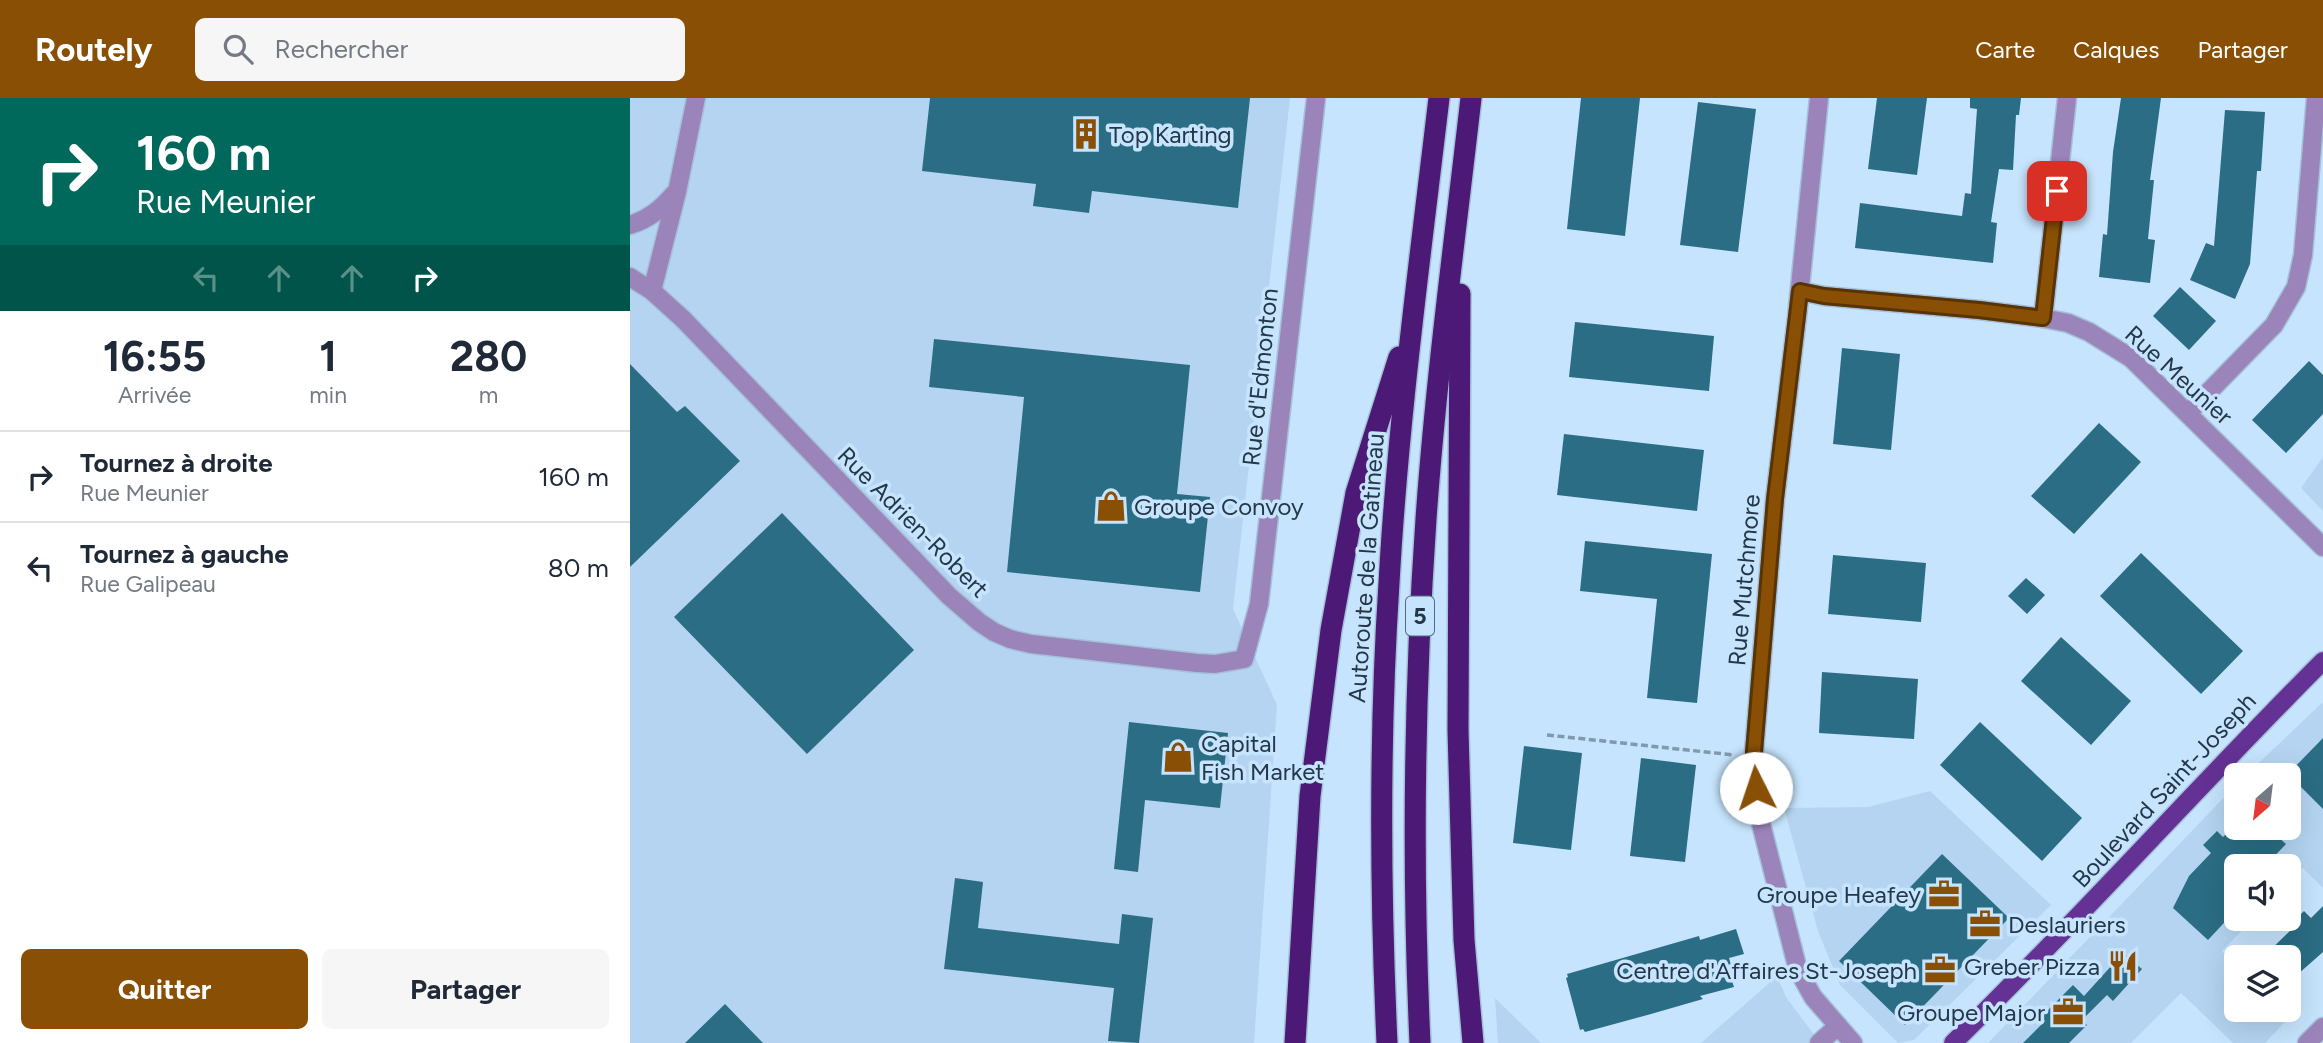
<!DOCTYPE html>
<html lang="fr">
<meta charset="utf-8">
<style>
body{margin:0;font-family:Figtree,sans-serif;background:#f6f6f7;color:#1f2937;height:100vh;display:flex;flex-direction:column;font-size:26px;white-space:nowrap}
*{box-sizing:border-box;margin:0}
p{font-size:23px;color:#747a83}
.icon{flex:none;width:38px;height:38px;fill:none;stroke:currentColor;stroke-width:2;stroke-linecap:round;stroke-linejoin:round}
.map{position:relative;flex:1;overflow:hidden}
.sheet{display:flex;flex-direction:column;background:#fff;width:630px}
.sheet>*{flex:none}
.banner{background:#00695c;color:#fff;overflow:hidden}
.needle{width:46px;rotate:208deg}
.buttons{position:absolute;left:1594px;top:665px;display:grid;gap:14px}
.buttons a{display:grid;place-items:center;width:77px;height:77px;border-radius:10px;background:#fff;box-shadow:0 7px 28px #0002;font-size:35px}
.pin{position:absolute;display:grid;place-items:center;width:60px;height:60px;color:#fff;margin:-30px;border-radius:14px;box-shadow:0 4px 10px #0006}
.me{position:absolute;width:77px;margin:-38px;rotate:356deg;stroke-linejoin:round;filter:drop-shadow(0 0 5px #0008)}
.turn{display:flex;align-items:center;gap:24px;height:147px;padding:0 21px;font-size:32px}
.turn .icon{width:91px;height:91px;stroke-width:2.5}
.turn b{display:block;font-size:49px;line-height:60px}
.lanes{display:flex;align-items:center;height:66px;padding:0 21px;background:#0003;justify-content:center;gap:35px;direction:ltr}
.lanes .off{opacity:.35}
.eta{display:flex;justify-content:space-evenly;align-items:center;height:119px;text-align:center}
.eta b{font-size:42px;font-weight:700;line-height:49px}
.action{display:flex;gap:14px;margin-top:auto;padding:14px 21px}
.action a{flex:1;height:80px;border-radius:10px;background:#895005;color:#fff;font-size:28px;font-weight:700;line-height:80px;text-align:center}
.action a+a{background:#f6f6f7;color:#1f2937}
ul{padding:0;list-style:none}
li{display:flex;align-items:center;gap:21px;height:91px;padding:0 21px;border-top:2px solid #e0e1e3}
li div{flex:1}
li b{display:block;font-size:26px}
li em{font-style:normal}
header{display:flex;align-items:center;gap:42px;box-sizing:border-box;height:98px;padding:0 35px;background:#895005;color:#fff}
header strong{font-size:33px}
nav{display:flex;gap:38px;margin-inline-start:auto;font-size:24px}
.search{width:490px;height:63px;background:#f6f6f7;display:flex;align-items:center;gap:18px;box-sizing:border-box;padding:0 24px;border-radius:10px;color:#747a83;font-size:26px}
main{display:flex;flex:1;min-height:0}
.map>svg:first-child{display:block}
.built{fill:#b4d4f1}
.building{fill:#2b6d84}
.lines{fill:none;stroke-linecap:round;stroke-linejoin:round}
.minor-casing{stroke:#a5c1d9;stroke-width:21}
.major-casing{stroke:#a5c1d9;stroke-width:21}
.highway-casing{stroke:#a5c1d9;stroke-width:24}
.path{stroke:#7f99ae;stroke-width:3.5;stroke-dasharray:7 3.5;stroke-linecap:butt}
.minor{stroke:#9b84ba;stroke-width:18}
.major{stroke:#643194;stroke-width:18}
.highway{stroke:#4c1a76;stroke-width:21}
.route-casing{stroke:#593403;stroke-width:18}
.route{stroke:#895005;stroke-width:12}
.labels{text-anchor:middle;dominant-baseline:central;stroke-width:7;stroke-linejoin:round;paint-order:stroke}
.shield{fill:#c6e4fd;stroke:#546b7e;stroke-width:2}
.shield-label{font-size:23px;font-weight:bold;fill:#233748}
.poi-label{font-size:24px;fill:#233748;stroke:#c6e4fd;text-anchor:start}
.street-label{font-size:24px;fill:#233748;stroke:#c6e4fd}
</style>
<header>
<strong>Routely</strong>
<div class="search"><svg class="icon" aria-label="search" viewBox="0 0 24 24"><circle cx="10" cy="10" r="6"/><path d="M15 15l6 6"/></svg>Rechercher</div>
<nav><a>Carte</a><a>Calques</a><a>Partager</a></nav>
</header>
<main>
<section class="sheet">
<div class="banner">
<div class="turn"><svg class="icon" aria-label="right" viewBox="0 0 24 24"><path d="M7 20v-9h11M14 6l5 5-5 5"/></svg><div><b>160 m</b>Rue Meunier</div></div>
<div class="lanes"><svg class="icon off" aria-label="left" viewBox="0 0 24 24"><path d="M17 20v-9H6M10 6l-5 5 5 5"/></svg><svg class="icon off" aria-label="ahead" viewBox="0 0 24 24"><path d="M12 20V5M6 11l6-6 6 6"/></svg><svg class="icon off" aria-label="ahead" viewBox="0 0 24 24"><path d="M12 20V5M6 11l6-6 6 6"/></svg><svg class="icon" aria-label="right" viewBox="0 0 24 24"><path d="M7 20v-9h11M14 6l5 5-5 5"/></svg></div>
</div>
<div class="eta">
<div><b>16:55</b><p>Arrivée</p></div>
<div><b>1</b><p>min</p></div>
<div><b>280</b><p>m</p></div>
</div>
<ul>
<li><svg class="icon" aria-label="right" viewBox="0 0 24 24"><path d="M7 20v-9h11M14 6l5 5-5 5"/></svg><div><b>Tournez à droite</b><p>Rue Meunier</p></div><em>160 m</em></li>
<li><svg class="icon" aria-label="left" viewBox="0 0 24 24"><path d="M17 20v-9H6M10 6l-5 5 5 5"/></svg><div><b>Tournez à gauche</b><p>Rue Galipeau</p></div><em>80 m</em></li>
</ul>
<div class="action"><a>Quitter</a><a>Partager</a></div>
</section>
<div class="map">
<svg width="1693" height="945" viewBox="0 0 1693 945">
<rect width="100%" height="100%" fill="#c6e4fd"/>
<g class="built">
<polygon points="0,0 660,0 603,511 647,607 624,945 0,945"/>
<polygon points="1693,359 1693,413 1671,390"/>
<polygon points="1693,604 1693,790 1673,770 1659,784 1659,768 1606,768 1606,821 1623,821 1592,853 1606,867 1606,912 1653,912 1660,919 1635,945 1603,945 1551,895 1501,945 1358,945 1606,687 1606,730 1659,730 1659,677 1616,677"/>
<polygon points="1300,693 1421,807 1284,942 1268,945 1210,887 1188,833 1154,710 1238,709"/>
<polygon points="1147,878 1156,899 1190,945 1071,945"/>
<polygon points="865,900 911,945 868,945"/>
</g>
<g class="building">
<polygon points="300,0 620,0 608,110 462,93 459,115 403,108 406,86 292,73"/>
<polygon points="951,0 1010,0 995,138 937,131"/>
<polygon points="1247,0 1297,0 1287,77 1238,71"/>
<polygon points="1340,0 1391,0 1389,17 1386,17 1383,72 1369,71 1361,124 1367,125 1363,165 1225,150 1230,105 1332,118 1335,95 1341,96 1347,11 1340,10"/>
<polygon points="1491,0 1531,0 1520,82 1524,82 1518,141 1525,142 1520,185 1469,179 1473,136 1477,137 1483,54"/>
<polygon points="1068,4 1126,11 1108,154 1050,147"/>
<polygon points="1595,12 1635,14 1631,73 1627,73 1620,166 1605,201 1560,182 1576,145 1584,148"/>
<polygon points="1550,189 1586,223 1559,252 1523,218"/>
<polygon points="945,224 1084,238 1079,293 939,279"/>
<polygon points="304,241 560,267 547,396 580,399 570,494 377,474 394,299 299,289"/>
<polygon points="1212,250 1270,256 1261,352 1203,346"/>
<polygon points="1679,263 1693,277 1693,316 1656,355 1622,322"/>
<polygon points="0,266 47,314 55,308 110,363 0,469"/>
<polygon points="1469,325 1511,364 1444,436 1401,398"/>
<polygon points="934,336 1074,352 1067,413 927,397"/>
<polygon points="152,415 284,552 177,656 44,519"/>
<polygon points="955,443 1082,456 1067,605 1017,600 1027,501 950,493"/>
<polygon points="1511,455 1613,553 1571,596 1470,498"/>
<polygon points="1203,457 1296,465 1291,524 1198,516"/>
<polygon points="1396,480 1415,497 1397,516 1378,498"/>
<polygon points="1431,539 1501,603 1461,647 1391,583"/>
<polygon points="1192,574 1288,581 1284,641 1189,635"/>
<polygon points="499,624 598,635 590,710 515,702 508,774 484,771"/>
<polygon points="1350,624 1452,720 1412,763 1310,667"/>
<polygon points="1693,640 1693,711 1658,676"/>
<polygon points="894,648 952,655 941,752 883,745"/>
<polygon points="1011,660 1066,667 1055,764 1000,758"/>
<polygon points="1602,730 1638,730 1656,746 1635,768 1606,768 1606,812 1578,842 1543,810 1559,778 1581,755 1573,747 1587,733 1593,739"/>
<polygon points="1312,756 1379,820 1275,927 1209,863"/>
<polygon points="325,780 353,784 348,830 489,846 492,816 523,820 509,945 478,943 484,890 314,871"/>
<polygon points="1693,808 1693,854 1659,884 1659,859 1633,859 1664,829 1661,826 1674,813 1681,820"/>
<polygon points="1106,831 1114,856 1099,860 1105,881 1102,883 1104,889 1070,898 1073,901 1021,916 955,934 953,931 950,932 936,880 938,879 937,876 1069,838 1070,842"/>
<polygon points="1493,855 1512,871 1483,903 1477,897 1452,922 1457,927 1439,945 1393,945 1415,923 1411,919 1443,887 1454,898"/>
<polygon points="95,906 133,945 55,945"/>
</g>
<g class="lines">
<defs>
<g id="minor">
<polyline points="1189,0 1167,219 1145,401 1124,654 1128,714 1168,872 1183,899 1223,945"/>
<path d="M 0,127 C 19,121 31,111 44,96"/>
<polyline points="0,179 22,193 53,221 319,498 349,524 364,534 380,541 401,546 567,565 585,566 614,561 629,506 686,0"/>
<polyline points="22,193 47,94 66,0"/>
<polyline points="1170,193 1194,198 1349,212 1413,220 1438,225 1459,234 1501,260 1693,449"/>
<polyline points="1413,220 1437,0"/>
<polyline points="1558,315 1644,227 1666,189 1673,157 1686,0"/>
<polyline points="1189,945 1208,928"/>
<polyline points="1677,945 1693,929"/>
</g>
<path id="major" d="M 1323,945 C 1450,821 1568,688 1693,563"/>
<g id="highway">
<polyline points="830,196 828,632 834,842 843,945"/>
<polyline points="665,945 680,698 701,532 726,395 769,259"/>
<path d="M 757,945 C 750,792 749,638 759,485 C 768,322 790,161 809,0"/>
<path d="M 790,945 C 782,770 784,595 796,421 C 806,280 825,140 841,0"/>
</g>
</defs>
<use href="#minor" class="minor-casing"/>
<use href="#major" class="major-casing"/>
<use href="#highway" class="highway-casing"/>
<polyline class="path" points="917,637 1104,657"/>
<use href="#minor" class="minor"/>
<use href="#major" class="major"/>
<use href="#highway" class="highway"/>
</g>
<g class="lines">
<defs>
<polyline id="route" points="1126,690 1124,654 1145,401 1170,193 1194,198 1349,212 1413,220 1427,93"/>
</defs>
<use href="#route" class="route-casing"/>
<use href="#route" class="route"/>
</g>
<defs>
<symbol id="building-bare" viewBox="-9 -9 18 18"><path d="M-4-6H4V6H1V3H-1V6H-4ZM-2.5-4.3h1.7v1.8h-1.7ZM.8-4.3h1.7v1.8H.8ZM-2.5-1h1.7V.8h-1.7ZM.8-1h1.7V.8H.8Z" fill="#895005" stroke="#c6e4fd" stroke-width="2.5" paint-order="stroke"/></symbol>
<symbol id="shop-bare" viewBox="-9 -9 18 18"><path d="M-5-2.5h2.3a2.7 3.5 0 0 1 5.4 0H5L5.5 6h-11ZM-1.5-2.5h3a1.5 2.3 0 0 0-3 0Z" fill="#895005" stroke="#c6e4fd" stroke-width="2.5" paint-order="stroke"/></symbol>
<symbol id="office-bare" viewBox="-9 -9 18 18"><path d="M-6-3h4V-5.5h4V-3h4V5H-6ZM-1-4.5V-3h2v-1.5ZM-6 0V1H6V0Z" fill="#895005" stroke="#c6e4fd" stroke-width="2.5" paint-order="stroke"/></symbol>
<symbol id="restaurant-bare" viewBox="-9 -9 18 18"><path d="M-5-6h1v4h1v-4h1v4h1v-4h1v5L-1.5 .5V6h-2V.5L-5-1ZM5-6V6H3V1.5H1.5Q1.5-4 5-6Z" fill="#895005" stroke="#c6e4fd" stroke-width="2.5" paint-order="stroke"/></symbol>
</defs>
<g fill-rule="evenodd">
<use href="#building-bare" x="434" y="14" width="44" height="44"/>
<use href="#shop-bare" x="459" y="386" width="44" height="44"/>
<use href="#shop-bare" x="526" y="637" width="44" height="44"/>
<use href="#office-bare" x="1292" y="774" width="44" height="44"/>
<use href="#office-bare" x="1333" y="804" width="44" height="44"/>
<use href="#restaurant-bare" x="1471" y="846" width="44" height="44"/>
<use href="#office-bare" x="1288" y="850" width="44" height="44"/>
<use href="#office-bare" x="1416" y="892" width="44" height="44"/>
</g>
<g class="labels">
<rect class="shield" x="776" y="498.5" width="28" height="39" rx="5"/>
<g class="shield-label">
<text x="790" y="518">5</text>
</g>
<g class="poi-label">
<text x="479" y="36">Top Karting</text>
<text x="504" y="408">Groupe Convoy</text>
<text x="571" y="645">Capital<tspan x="571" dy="28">Fish Market</tspan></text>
<text x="1291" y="796" text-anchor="end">Groupe Heafey</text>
<text x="1378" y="826">Deslauriers</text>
<text x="1470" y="868" text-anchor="end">Greber Pizza</text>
<text x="1287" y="872" text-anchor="end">Centre d'Affaires St-Joseph</text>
<text x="1415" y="914" text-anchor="end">Groupe Major</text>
</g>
<g class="street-label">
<text transform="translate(1549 277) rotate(42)">Rue Meunier</text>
<text transform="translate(630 279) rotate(-84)">Rue d'Edmonton</text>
<text transform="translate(283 424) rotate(45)">Rue Adrien-Robert</text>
<text transform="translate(736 470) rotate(-86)">Autoroute de la Gatineau</text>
<text transform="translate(1114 482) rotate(-85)">Rue Mutchmore</text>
<text transform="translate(1534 692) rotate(-47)">Boulevard Saint-Joseph</text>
</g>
</g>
</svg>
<div class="buttons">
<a><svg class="needle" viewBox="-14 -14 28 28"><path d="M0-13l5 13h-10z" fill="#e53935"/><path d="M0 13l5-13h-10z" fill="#747a83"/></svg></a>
<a><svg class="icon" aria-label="sound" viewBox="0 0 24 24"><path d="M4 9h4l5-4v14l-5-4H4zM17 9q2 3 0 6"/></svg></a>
<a><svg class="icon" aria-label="layers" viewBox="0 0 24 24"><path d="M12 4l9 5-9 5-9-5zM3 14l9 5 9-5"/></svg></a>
</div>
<div class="pin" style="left:1427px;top:93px;background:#d93025"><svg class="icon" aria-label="arrive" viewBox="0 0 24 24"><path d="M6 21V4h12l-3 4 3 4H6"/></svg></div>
<svg class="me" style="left:1126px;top:690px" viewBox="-20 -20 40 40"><circle r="19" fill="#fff"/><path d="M0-13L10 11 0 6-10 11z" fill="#895005"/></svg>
</div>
</main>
